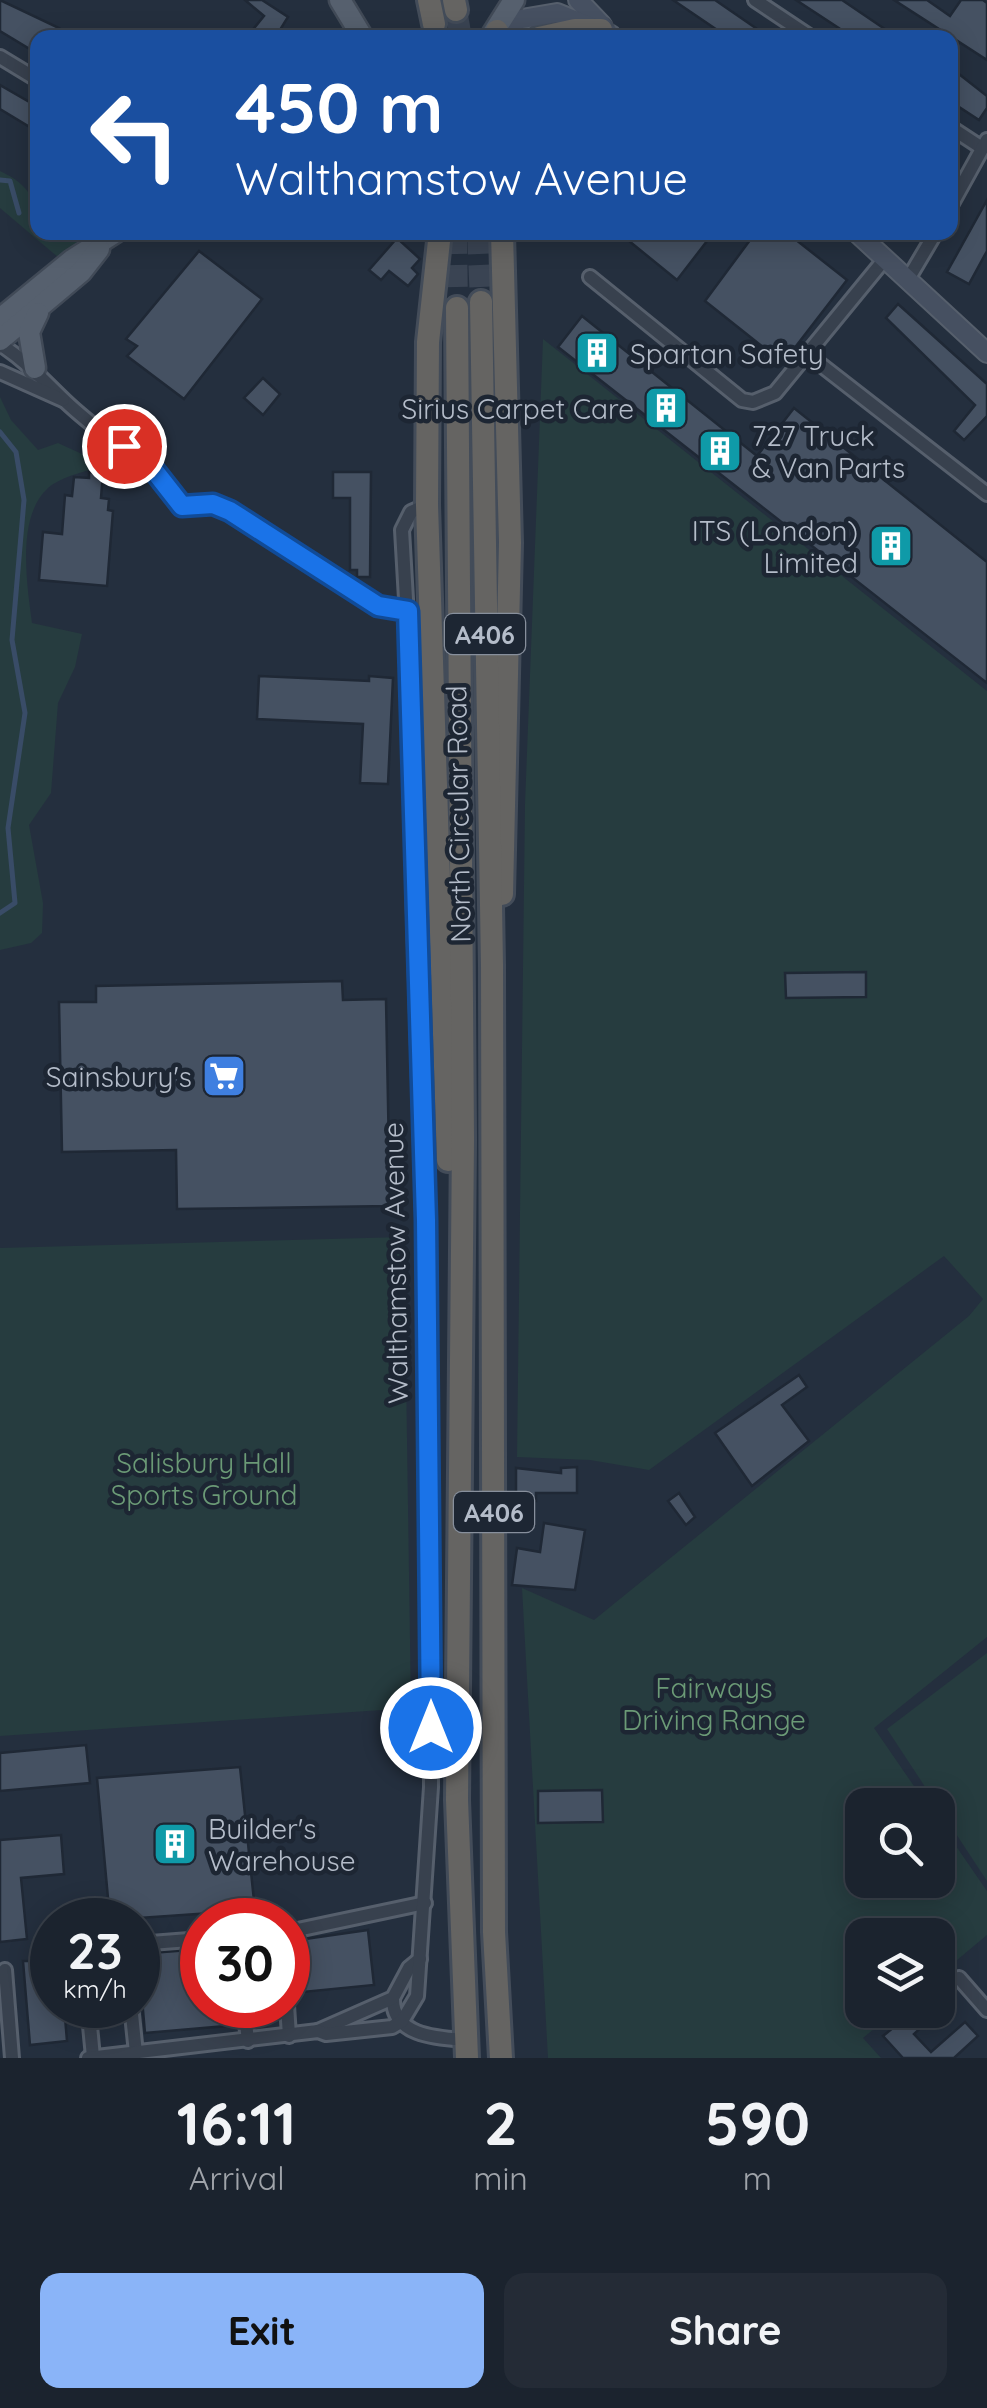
<!DOCTYPE html>
<style>
body{margin:0;font-family:Quicksand,sans-serif;background:#242b36;color:#f1f3f6;height:100vh;display:flex;flex-direction:column;font-size:38px;white-space:nowrap}
*{box-sizing:border-box;margin:0}
p{font-size:32px;color:#a0a4aa}
.icon{flex:none;width:55px;height:55px;fill:none;stroke:currentColor;stroke-width:2;stroke-linecap:round;stroke-linejoin:round}
.map{position:relative;height:2058px;overflow:hidden}
.side{display:flex;flex-direction:column;background:#1b232e;flex:1}
.side>*{flex:none}
.banner{position:absolute;left:30px;top:30px;width:928px;height:210px;border-radius:20px;box-shadow:0 5px 25px #0003,0 0 0 2px #39404a;background:#1a4fa0;color:#fff;overflow:hidden}
.fabs{position:absolute;left:845px;top:1788px;display:grid;gap:20px}
.fabs a{display:grid;place-items:center;width:110px;height:110px;border-radius:20px;background:#1b232e;box-shadow:0 5px 25px #0003,0 0 0 2px #39404a;font-size:50px}
.speed{position:absolute;left:30px;top:1898px;display:flex;gap:20px;font-size:50px;font-weight:700;text-align:center}
.speed>*{display:grid;place-content:center;width:130px;height:130px;border-radius:50%;background:#1b232e;box-shadow:0 5px 25px #0003,0 0 0 2px #39404a;line-height:1}
.speed small{font-size:25px;font-weight:400}
.speed .limit{border:15px solid #d22;background:#fff;color:#111}
.pin{position:absolute;display:grid;place-items:center;width:85px;height:85px;color:#fff;margin:-42px;border:5px solid #fff;border-radius:50%;box-shadow:0 2px 10px #0007}
.me{position:absolute;width:110px;margin:-55px;rotate:0deg;stroke-linejoin:round;filter:drop-shadow(0 0 8px #0008)}
.turn{display:flex;align-items:center;gap:35px;height:210px;padding:0 40px;font-size:45px}
.turn .icon{width:130px;height:130px;stroke-width:2.5}
.turn b{display:block;font-size:70px;line-height:85px}
.eta{display:flex;justify-content:space-evenly;align-items:center;height:170px;text-align:center}
.eta b{font-size:60px;font-weight:700;line-height:70px}
.action{display:flex;gap:20px;margin-top:auto;padding:20px 40px}
.action a{flex:1;height:115px;border-radius:20px;background:#8ab4f8;color:#111;font-size:40px;font-weight:700;line-height:115px;text-align:center}
.action a+a{background:#242b36;color:#f1f3f6}
.map>svg:first-child{display:block}
.green{fill:#263c3f}
.lines{fill:none;stroke-linecap:round;stroke-linejoin:round}
.stream{stroke:#394c67;stroke-width:5}
.building{fill:#455162;stroke:#1f2835;stroke-width:2.5}
.trunk-tunnel{stroke:#3a4453;stroke-width:22;stroke-dasharray:22 11;stroke-linecap:butt}
.minor-casing{stroke:#565f6c;stroke-width:18}
.secondary-casing{stroke:#565f6c;stroke-width:22}
.primary-casing{stroke:#414a57;stroke-width:25}
.trunk-casing{stroke:#434c59;stroke-width:28}
.minor{stroke:#38414e;stroke-width:12}
.secondary{stroke:#465061;stroke-width:18}
.primary{stroke:#56606e;stroke-width:20}
.trunk{stroke:#656462;stroke-width:22}
.route-casing{stroke:#114b97;stroke-width:25}
.route{stroke:#1a73e8;stroke-width:18}
.labels{text-anchor:middle;dominant-baseline:central;stroke-width:9;stroke-linejoin:round;paint-order:stroke}
.shield{fill:#1d2633;stroke:#878f9c;stroke-width:2.5}
.shield-label{font-size:25px;font-weight:bold;fill:#b4bcc9}
.poi-label{font-size:28px;fill:#b4bcc9;stroke:#1d2633;text-anchor:start}
.street-label{font-size:28px;fill:#b4bcc9;stroke:#1d2633}
.park-label{font-size:28px;fill:#6b9a76;stroke:#1d2633}
</style>
<div class="map">
<svg width="987" height="2058" viewBox="0 0 987 2058">
<rect width="100%" height="100%" fill="#242f3e"/>
<g class="green">
<path d="M 0,171 C 30,185 37,200 38,232 L 67,233 L 77,242 L 59,258 L 0,208 Z"/>
<polygon points="543,339 987,691 987,1637 874,1728 927,1805 862,1805 862,1880 938,1880 938,1820 987,1891 987,1935 938,1976 938,1935 862,1935 862,2010 897,2010 863,2038 881,2058 548,2058 522,1588 594,1620 969,1316 983,1299 944,1256 649,1470 590,1460 517,1457 525,804"/>
<path d="M 0,397 L 11,420 L 38,450 L 58,443 L 106,465 C 88,471 62,476 48,488 C 16,517 27,584 32,623 L 82,634 L 75,667 L 58,703 L 51,793 L 29,825 L 43,903 L 42,933 L 31,943 L 0,950 Z"/>
<polygon points="404,1237 411,1708 0,1736 0,1248"/>
<polygon points="987,1653 987,1881 887,1729"/>
</g>
<g class="lines">
<g class="stream">
<polyline points="0,180 10,181 19,213"/>
<polyline points="0,432 16,452 24,500 12,640 25,713 8,828 15,903 0,913"/>
</g>
</g>
<g class="building">
<polygon points="0,0 59,28 53,38 38,38 38,54 0,31"/>
<polygon points="245,0 262,0 288,17 275,38 246,38 264,16"/>
<polygon points="673,0 715,0 770,38 729,38"/>
<polygon points="796,0 842,0 898,38 854,38"/>
<polygon points="894,0 927,0 950,16 961,0 983,0 987,3 987,60"/>
<polygon points="950,67 987,96 987,108 979,120 950,101"/>
<polygon points="0,85 38,107 38,132 0,109"/>
<polygon points="987,200 987,251 969,284 947,272"/>
<polygon points="618,232 714,232 677,280"/>
<polygon points="756,232 786,232 847,280 783,363 705,301"/>
<polygon points="397,238 420,259 412,268 418,274 408,286 389,271 381,280 369,270"/>
<polygon points="199,251 262,299 184,399 127,356 137,346 126,339"/>
<polygon points="898,304 987,384 987,416 964,440 954,431 975,405 886,318"/>
<polygon points="582,316 757,456 794,408 987,562 987,683 558,347"/>
<polygon points="263,378 280,394 263,415 244,398"/>
<polygon points="89,472 103,473 101,498 109,499 108,510 113,511 107,586 39,580 43,532 62,534 65,495 72,496 74,477 89,478"/>
<polygon points="333,472 371,472 370,577 357,577 357,570 350,570 350,498 333,498"/>
<polygon points="259,676 369,681 369,676 393,678 388,784 360,783 363,724 257,719"/>
<polygon points="866,972 866,997 786,998 785,973"/>
<polygon points="342,981 343,1000 386,999 390,1206 177,1209 176,1150 62,1152 59,1002 96,1002 96,986"/>
<polygon points="799,1375 807,1387 782,1405 809,1441 752,1486 715,1433"/>
<polygon points="577,1467 577,1493 536,1493 536,1501 516,1501 516,1468 561,1473 561,1468"/>
<polygon points="679,1493 695,1517 686,1525 668,1501"/>
<polygon points="544,1523 585,1530 575,1590 512,1585 517,1548 540,1552"/>
<polygon points="86,1745 90,1783 0,1791 0,1753"/>
<polygon points="240,1767 255,1910 110,1920 97,1778"/>
<polygon points="602,1790 603,1822 538,1823 538,1791"/>
<polygon points="61,1835 64,1874 21,1878 27,1939 0,1942 0,1840"/>
<polygon points="368,1930 374,1985 303,1992 298,1940"/>
<polygon points="202,1949 202,2005 224,2005 226,2026 145,2033 138,1954"/>
<polygon points="23,1961 52,1961 52,2005 64,2005 67,2041 30,2045"/>
<polygon points="915,2010 940,2010 914,2034 931,2052 965,2022 978,2036 954,2058 903,2058 883,2036"/>
</g>
<g class="lines">
<g class="trunk-tunnel">
<polyline points="456,10 461,38"/>
<polyline points="456,232 457,308"/>
<polyline points="478,232 481,302"/>
</g>
<defs>
<g id="minor">
<polyline points="755,0 812,38"/>
<polyline points="0,57 38,80"/>
<polyline points="950,127 982,148"/>
<polyline points="950,207 987,140"/>
<polyline points="590,277 742,400 753,402 775,393 884,260"/>
<polyline points="907,281 936,232"/>
<path d="M 0,344 C 26,361 43,380 65,401 C 107,441 144,457 183,506 L 213,504 L 230,511 L 378,606 L 408,611"/>
<polyline points="807,354 987,494"/>
<polyline points="0,372 63,400"/>
<polyline points="288,1932 425,1903"/>
<polyline points="138,1944 202,1939"/>
<polyline points="45,1952 52,1951"/>
<polyline points="5,1970 12,2058"/>
<polyline points="959,1978 987,2010"/>
<path d="M 393,1998 C 392,2036 437,2038 465,2040"/>
<polyline points="88,2005 93,2057"/>
<polyline points="131,2005 136,2053"/>
<polyline points="244,2005 248,2041"/>
<polyline points="287,2005 289,2036"/>
<polyline points="318,2031 393,1998 409,1968 420,1959"/>
<polyline points="88,2058 318,2031 326,2034 392,2027 402,2021 417,1996 431,1787 430,1443 413,883 413,720 402,530 411,512 427,505"/>
</g>
<g id="secondary">
<polyline points="578,0 602,25"/>
<polyline points="504,22 557,13 611,35"/>
<polyline points="856,232 987,353"/>
</g>
<g id="primary">
<polyline points="340,0 363,38"/>
<polyline points="490,38 514,0"/>
<polyline points="0,319 72,260 116,232"/>
<polyline points="0,340 81,272 99,249"/>
<polyline points="35,368 29,332 38,313"/>
</g>
<g id="trunk">
<polyline points="429,0 434,24"/>
<polyline points="454,0 456,10"/>
<polyline points="496,38 497,31"/>
<polyline points="539,38 575,30 601,30"/>
<polyline points="440,232 428,342 427,505 448,1160"/>
<polyline points="502,232 510,543 502,894"/>
<polyline points="481,302 492,965 494,1932 501,2058"/>
<polyline points="457,308 463,1140 457,1800 467,2058"/>
</g>
</defs>
<use href="#minor" class="minor-casing"/>
<use href="#secondary" class="secondary-casing"/>
<use href="#primary" class="primary-casing"/>
<use href="#trunk" class="trunk-casing"/>
<use href="#minor" class="minor"/>
<use href="#secondary" class="secondary"/>
<use href="#primary" class="primary"/>
<use href="#trunk" class="trunk"/>
</g>
<g class="lines">
<defs>
<polyline id="route" points="124,446 153,469 182,506 213,504 230,511 378,606 408,611 426,1220 431,1728"/>
</defs>
<use href="#route" class="route-casing"/>
<use href="#route" class="route"/>
</g>
<defs>
<symbol id="building-square" viewBox="-11 -11 22 22"><rect x="-9" y="-9" width="18" height="18" rx="4" fill="#0f9aa8" stroke="#1d2633"/><path d="M-4-6H4V6H1V3H-1V6H-4ZM-2.5-4.3h1.7v1.8h-1.7ZM.8-4.3h1.7v1.8H.8ZM-2.5-1h1.7V.8h-1.7ZM.8-1h1.7V.8H.8Z" fill="#fff"/></symbol>
<symbol id="supermarket-square" viewBox="-11 -11 22 22"><rect x="-9" y="-9" width="18" height="18" rx="4" fill="#3f7fe0" stroke="#1d2633"/><path d="M-6-5.5h2.5l.6 2H6L4.5 2H-2.5L-4.4-4H-6ZM-1.5 3.2a1.3 1.3 0 1 0 .1 0ZM3 3.2a1.3 1.3 0 1 0 .1 0Z" fill="#fff"/></symbol>
</defs>
<g fill-rule="evenodd">
<use href="#building-square" x="572" y="328" width="50" height="50"/>
<use href="#building-square" x="641" y="383" width="50" height="50"/>
<use href="#building-square" x="695" y="426" width="50" height="50"/>
<use href="#building-square" x="866" y="521" width="50" height="50"/>
<use href="#supermarket-square" x="199" y="1051" width="50" height="50"/>
<use href="#building-square" x="150" y="1819" width="50" height="50"/>
</g>
<g class="labels">
<g class="shield">
<rect x="445" y="614" width="80" height="40" rx="8"/>
<rect x="454" y="1492" width="80" height="40" rx="8"/>
</g>
<g class="shield-label">
<text x="485" y="634">A406</text>
<text x="494" y="1512">A406</text>
</g>
<g class="poi-label">
<text x="630" y="353">Spartan Safety</text>
<text x="634" y="408" text-anchor="end">Sirius Carpet Care</text>
<text x="752" y="435">727 Truck<tspan x="752" dy="32">&amp; Van Parts</tspan></text>
<text x="858" y="530" text-anchor="end">ITS (London)<tspan x="858" dy="32">Limited</tspan></text>
<text x="192" y="1076" text-anchor="end">Sainsbury's</text>
<text x="208" y="1828">Builder's<tspan x="208" dy="32">Warehouse</tspan></text>
</g>
<g class="street-label">
<text transform="translate(458 814) rotate(-91)">North Circular Road</text>
<text transform="translate(395 1263) rotate(-91)">Walthamstow Avenue</text>
</g>
<g class="park-label">
<text x="204" y="1462">Salisbury Hall<tspan x="204" dy="32">Sports Ground</tspan></text>
<text x="714" y="1687">Fairways<tspan x="714" dy="32">Driving Range</tspan></text>
</g>
</g>
</svg>
<div class="fabs">
<a><svg class="icon" aria-label="search" viewBox="0 0 24 24"><circle cx="10" cy="10" r="6"/><path d="M15 15l6 6"/></svg></a>
<a><svg class="icon" aria-label="layers" viewBox="0 0 24 24"><path d="M12 4l9 5-9 5-9-5zM3 14l9 5 9-5"/></svg></a>
</div>
<div class="speed"><div>23<small>km/h</small></div><div class="limit">30</div></div>
<div class="pin" style="left:124px;top:446px;background:#d93025"><svg class="icon" aria-label="arrive" viewBox="0 0 24 24"><path d="M6 21V4h12l-3 4 3 4H6"/></svg></div>
<svg class="me" style="left:431px;top:1728px" viewBox="-20 -20 40 40"><circle r="17" fill="#1a73e8" stroke="#fff" stroke-width="3"/><path d="M0-11L8 9 0 5-8 9z" fill="#fff"/></svg>
<div class="banner">
<div class="turn"><svg class="icon" aria-label="left" viewBox="0 0 24 24"><path d="M17 20v-9H6M10 6l-5 5 5 5"/></svg><div><b>450 m</b>Walthamstow Avenue</div></div>
</div>
</div>
<section class="side">
<div class="eta">
<div><b>16:11</b><p>Arrival</p></div>
<div><b>2</b><p>min</p></div>
<div><b>590</b><p>m</p></div>
</div>
<div class="action"><a>Exit</a><a>Share</a></div>
</section>
